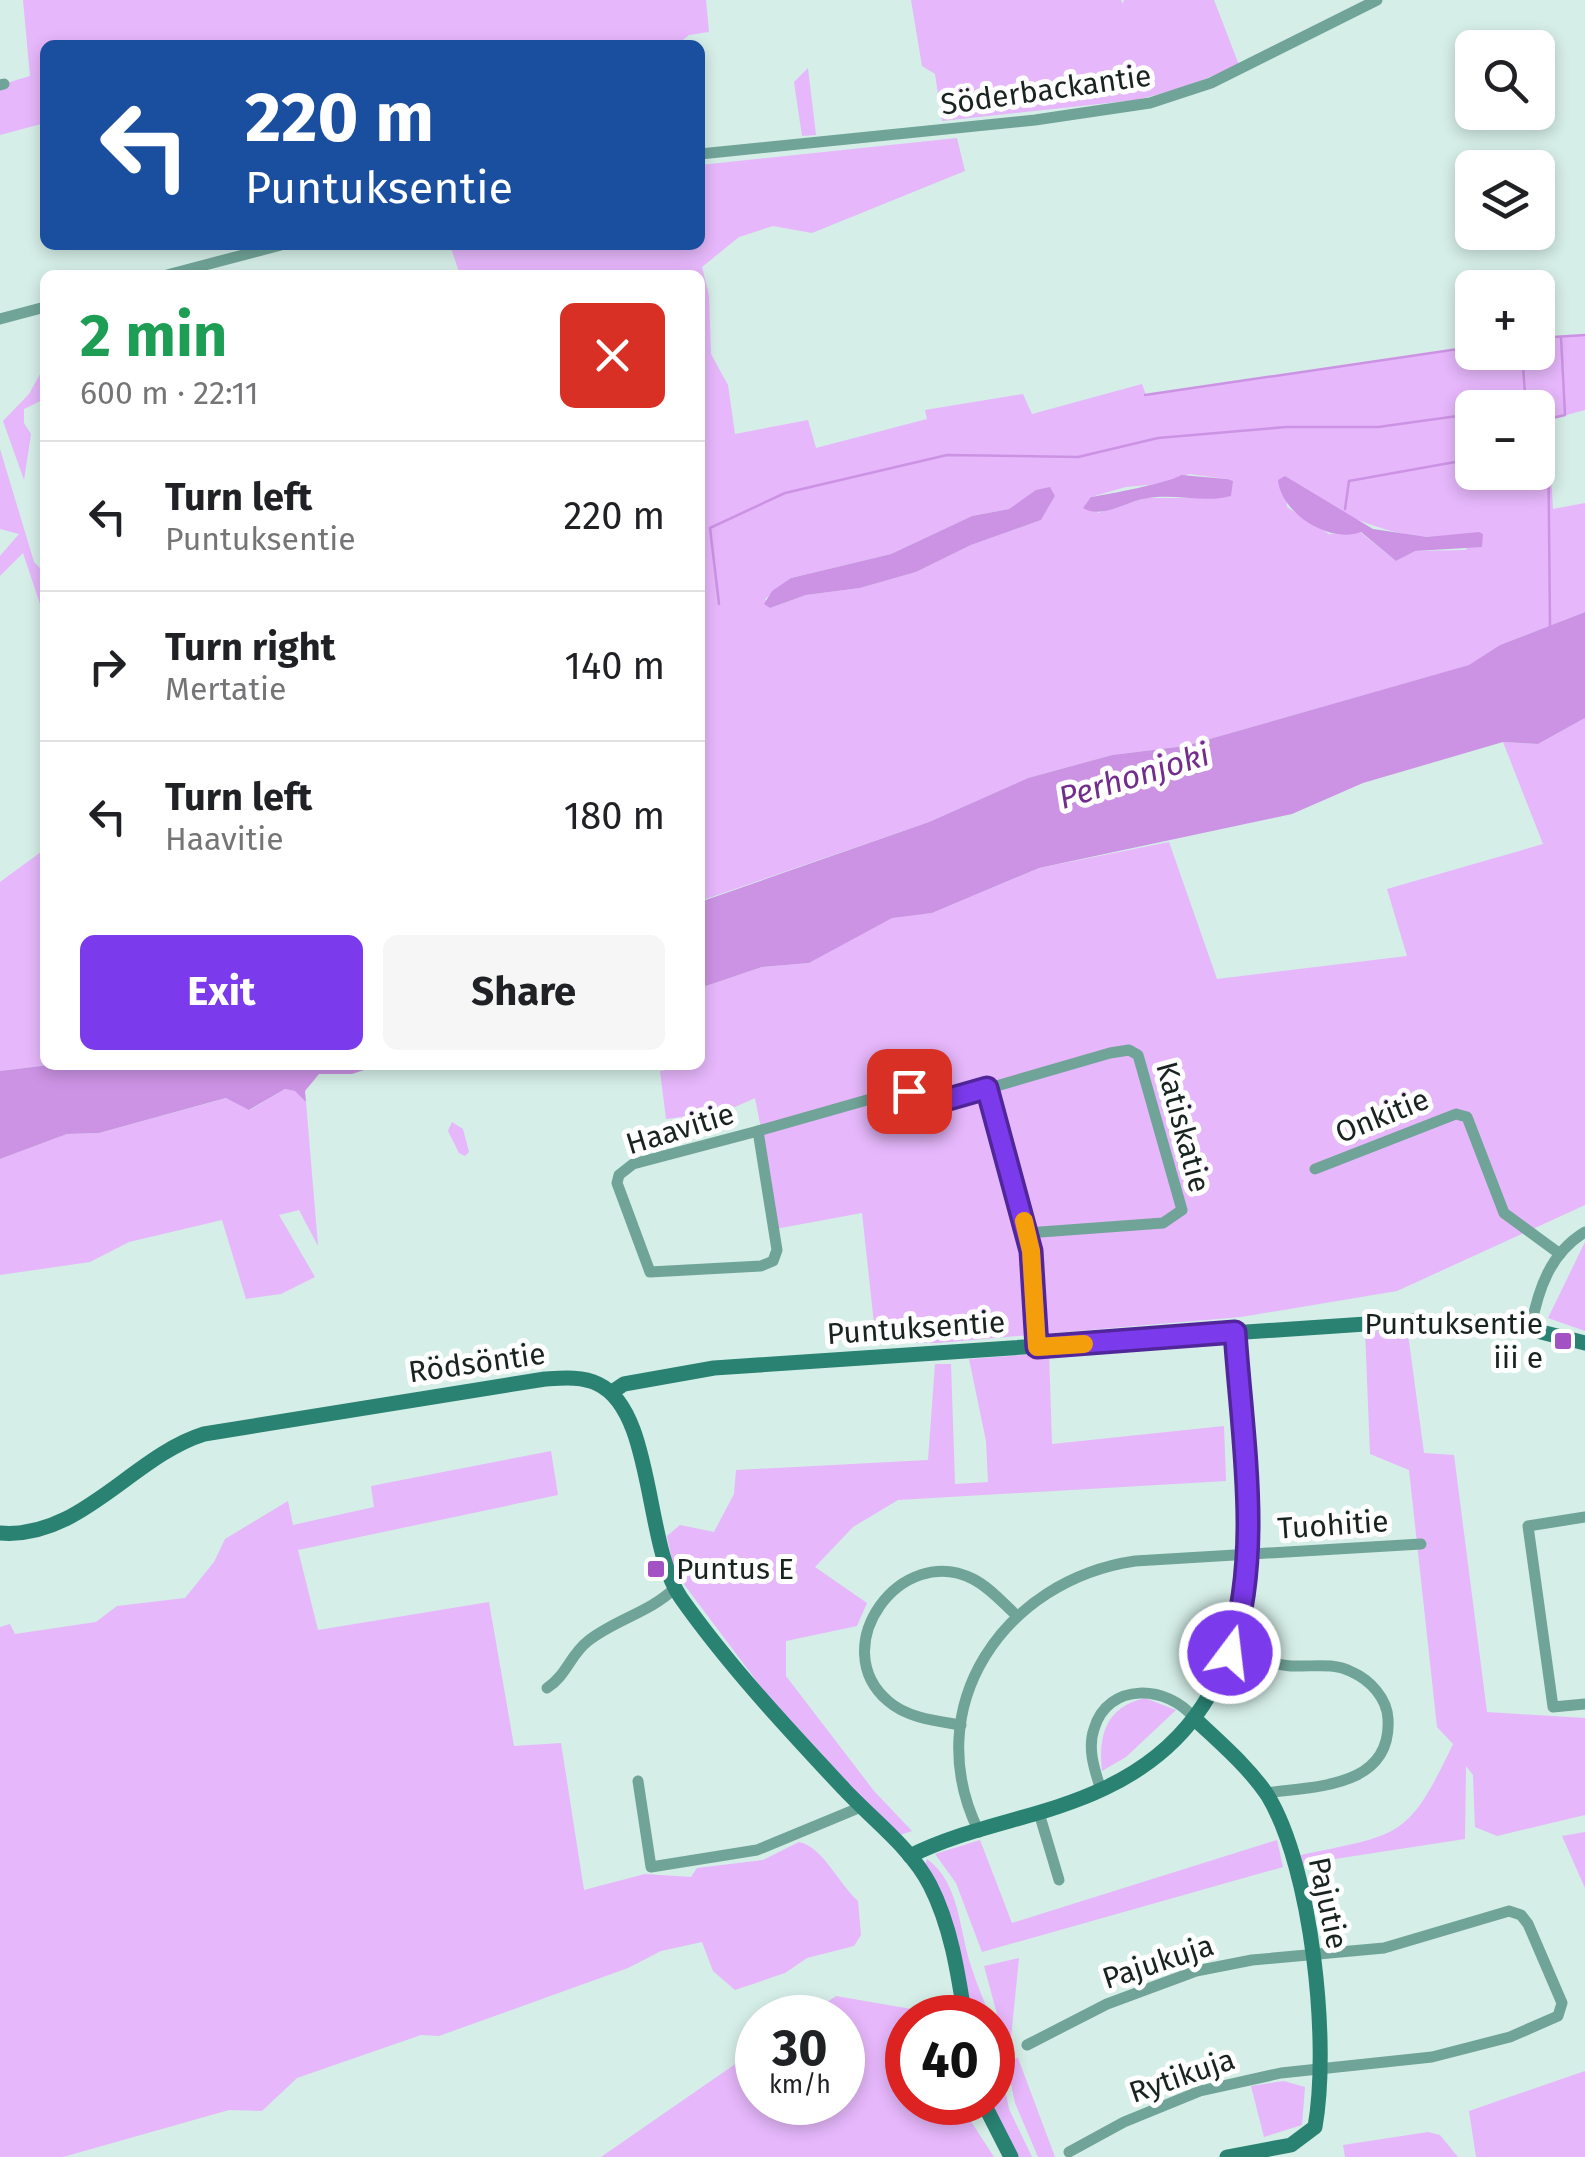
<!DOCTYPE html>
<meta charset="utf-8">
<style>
body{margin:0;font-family:"Fira Sans",sans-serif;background:#f6f6f6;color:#202124;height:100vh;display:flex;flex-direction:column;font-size:38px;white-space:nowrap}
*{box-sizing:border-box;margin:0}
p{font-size:32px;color:#757577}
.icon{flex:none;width:55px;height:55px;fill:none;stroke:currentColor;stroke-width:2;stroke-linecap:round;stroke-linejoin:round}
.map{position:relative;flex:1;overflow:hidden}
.panel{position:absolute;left:40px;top:270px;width:665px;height:800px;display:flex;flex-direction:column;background:#fff;border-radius:15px;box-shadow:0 5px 15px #0003}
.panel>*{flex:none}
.top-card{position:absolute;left:40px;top:40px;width:665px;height:210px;border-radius:15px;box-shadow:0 5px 15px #0003;background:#1a4fa0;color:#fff;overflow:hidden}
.tools{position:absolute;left:1455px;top:30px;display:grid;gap:20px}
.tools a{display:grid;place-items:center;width:100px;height:100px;border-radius:15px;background:#fff;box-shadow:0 5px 15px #0003;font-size:50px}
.speed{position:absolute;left:735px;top:1995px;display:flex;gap:20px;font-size:50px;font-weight:700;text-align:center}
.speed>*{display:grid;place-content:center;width:130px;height:130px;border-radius:50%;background:#fff;box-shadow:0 5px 15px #0003;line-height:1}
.speed small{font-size:25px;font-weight:400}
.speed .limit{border:15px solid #d22;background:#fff;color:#111}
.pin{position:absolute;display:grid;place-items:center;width:85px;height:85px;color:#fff;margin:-42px;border-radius:20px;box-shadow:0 5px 15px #0006}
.me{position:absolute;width:110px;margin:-55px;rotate:15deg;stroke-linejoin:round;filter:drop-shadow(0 0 8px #0008)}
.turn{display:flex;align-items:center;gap:35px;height:210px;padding:0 40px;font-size:45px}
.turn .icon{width:130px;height:130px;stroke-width:2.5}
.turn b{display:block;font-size:70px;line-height:85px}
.round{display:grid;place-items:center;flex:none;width:105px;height:105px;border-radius:15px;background:#f6f6f6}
.headline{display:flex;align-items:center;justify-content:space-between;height:170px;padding:0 40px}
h1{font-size:60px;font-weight:700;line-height:75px;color:#1e9e55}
.primary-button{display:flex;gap:20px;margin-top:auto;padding:20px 40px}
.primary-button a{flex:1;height:115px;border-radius:15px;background:#7c3aed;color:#fff;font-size:40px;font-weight:700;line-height:115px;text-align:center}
.primary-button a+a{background:#f6f6f6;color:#202124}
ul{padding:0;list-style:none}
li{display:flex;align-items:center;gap:30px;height:150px;padding:0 40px;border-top:2px solid #e0e0e0}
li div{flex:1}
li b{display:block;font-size:38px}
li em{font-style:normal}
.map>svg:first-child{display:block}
.green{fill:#e6b7fb;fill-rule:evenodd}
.water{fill:#cc93e4}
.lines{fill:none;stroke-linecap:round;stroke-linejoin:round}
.stream{stroke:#cc93e4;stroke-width:2.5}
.street{stroke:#71a498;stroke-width:11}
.secondary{stroke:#298272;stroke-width:15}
.route-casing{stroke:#51269a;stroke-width:25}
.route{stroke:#7c3aed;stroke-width:18}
.slow{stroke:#f59e0b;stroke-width:18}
.poi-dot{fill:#a352c3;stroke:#fff;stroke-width:4}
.labels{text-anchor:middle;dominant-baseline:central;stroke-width:10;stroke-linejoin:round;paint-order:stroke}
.street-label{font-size:30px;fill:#192320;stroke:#fff}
.poi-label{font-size:30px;fill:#192320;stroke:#fff;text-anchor:end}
.water-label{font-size:32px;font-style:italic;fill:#722d8c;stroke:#fff}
</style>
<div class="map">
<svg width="1585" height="2157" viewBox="0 0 1585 2157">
<rect width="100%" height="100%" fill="#d5eee7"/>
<g class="green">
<polygon points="23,0 706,0 709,32 689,35 677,45 45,45 45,123 0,135 0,85 30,76"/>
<polygon points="911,0 1121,0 1123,4 1124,0 1214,0 1239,65 1183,88 1136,100 942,121 935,74 922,66"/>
<polygon points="808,68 816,135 802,136 794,82"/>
<path d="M 957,138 L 965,171 L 812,233 L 773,226 L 739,237 L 702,267 L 709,295 L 711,354 L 728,385 L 735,434 L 808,420 L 816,448 L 927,419 L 925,410 L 1023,394 L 1032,414 L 1142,384 L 1146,395 L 1472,348 L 1472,352 L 1538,352 L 1538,339 L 1585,335 L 1585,410 L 1548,420 L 1553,509 L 1585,503 L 1585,612 L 1500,645 L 1470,665 L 1185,746 L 1112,755 L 1028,778 L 929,822 L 700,901 L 700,275 L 460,275 L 450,245 L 700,245 L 700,165 ZM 1472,408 L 1538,408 L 1538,472 L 1472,472 ZM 1189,474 L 1227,479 L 1201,498 L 1146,498 L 1098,513 L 1091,497 L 1126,487 L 1169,483 ZM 1285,476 C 1327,515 1416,550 1471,533 L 1466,550 L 1414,551 L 1396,561 L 1360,532 L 1329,534 L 1287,507 ZM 1037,490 L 1055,496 L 1041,520 L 971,545 L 916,572 L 860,588 L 806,595 L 770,608 L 765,599 L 791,578 L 891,554 L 972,516 L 1009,509 Z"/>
<polygon points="45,365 45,399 24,409 24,423 31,434 24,480 3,421 29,394"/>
<polygon points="0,449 34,562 45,573 45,619 23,553 0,576 0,556 19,534 0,529"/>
<polygon points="1585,718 1585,1205 1397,1291 1241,1317 937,1343 876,1342 862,1213 775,1229 772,1184 755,1098 726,1111 666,1119 660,1071 700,1065 705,1060 700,988 762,967 809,963 892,917 932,913 1039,868 1169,842 1217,979 1407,956 1387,889 1543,844 1503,742 1538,744"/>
<polygon points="45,849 45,1065 49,1065 0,1071 0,882"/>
<polygon points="285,1089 296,1091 306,1102 318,1246 299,1210 279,1215 315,1277 281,1294 246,1299 222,1220 129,1242 90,1262 0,1275 0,1159 67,1134 99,1133 227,1098 250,1110"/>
<polygon points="452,1122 463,1129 469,1152 465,1156 459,1153 448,1131"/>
<polygon points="1585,1242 1585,1331 1548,1318"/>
<path d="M 1365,1330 L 1408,1334 L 1424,1453 L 1454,1455 L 1487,1712 L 1585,1718 L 1585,1815 L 1497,1836 L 1475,1827 L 1473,1775 L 1466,1766 L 1465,1839 L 1302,1864 L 1301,1855 C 1401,1834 1408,1839 1453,1744 L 1437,1727 L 1409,1470 L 1370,1454 Z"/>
<polygon points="1049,1353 1052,1444 1224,1426 1226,1481 898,1500 853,1527 815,1567 867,1603 857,1626 786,1641 786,1676 874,1791 912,1831 897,1836 764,1691 674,1571 667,1536 680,1525 714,1532 734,1494 736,1470 928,1460 935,1364 951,1364 955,1484 988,1482 986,1441 969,1359"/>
<path d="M 551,1451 L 558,1495 L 298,1550 L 318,1630 L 489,1602 L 514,1746 L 561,1743 L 584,1890 L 645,1874 L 691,1877 L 697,1868 L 763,1860 L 799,1842 C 823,1847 838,1883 858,1901 L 861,1935 L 854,1946 L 807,1958 L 785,1973 L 735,1990 L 713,1971 L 702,1942 L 661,1951 L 628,1968 L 439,2036 L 421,2035 L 297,2078 L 262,2111 L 229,2110 L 63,2157 L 0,2157 L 0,1627 L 10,1624 L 15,1634 L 96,1622 L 117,1606 L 185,1598 L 214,1562 L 225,1539 L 288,1501 L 293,1525 L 374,1507 L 371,1486 Z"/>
<path d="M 1145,1698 L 1176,1710 L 1126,1757 L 1102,1771 C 1098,1735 1106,1707 1145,1698 Z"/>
<polygon points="1585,1832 1585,1888 1562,1836"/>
<polygon points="980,1840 1012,1923 1277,1840 1283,1867 982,1952 956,1883 935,1854"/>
<path d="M 927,1859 C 960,1883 959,1930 971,1966 C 976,1983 984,2000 990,2017 L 970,2017 L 925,1866 Z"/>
<polygon points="1019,1958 1011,2038 1014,2048 1007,2051 984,1966"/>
<polygon points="836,1996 952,2016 908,2018 908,2102 966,2103 972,2123 994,2157 601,2157 757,2049 758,2102 842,2102 842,2018 805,2017"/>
<polygon points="993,2025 1009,2109 1032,2157 1018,2157 989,2103"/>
<polygon points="1018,2057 1018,2058 1055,2157 1038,2157 1015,2103 1007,2064"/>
<polygon points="1585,2071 1585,2157 1476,2157 1469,2111"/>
<polygon points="1284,2081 1305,2087 1302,2125 1264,2137 1251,2086"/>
<polygon points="1428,2132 1440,2135 1458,2157 1345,2157 1343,2145"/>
</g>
<g class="water">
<path d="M 1181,475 L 1227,479 L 1233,481 L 1231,496 C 1202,504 1173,492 1143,499 C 1124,503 1101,519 1083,508 L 1091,497 C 1105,495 1173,482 1181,475 Z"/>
<path d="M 1285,476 L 1373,529 L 1427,537 L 1479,532 L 1483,534 L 1482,547 L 1415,551 L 1396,561 L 1361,532 C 1329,544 1281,513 1278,480 Z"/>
<polygon points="1050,487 1055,496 1041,520 971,545 916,572 860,588 806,595 770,608 764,604 772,591 791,578 891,554 972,516 1009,509 1036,490"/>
<polygon points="1585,612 1585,718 1538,744 1503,742 1363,783 1292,814 1039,868 932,913 892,918 809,963 762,967 700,988 700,902 929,822 1028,778 1112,755 1185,746 1469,665 1500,645"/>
<polygon points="49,1065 379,1065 352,1074 319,1074 305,1091 306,1102 295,1091 285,1089 249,1110 226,1098 99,1133 67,1134 0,1159 0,1071"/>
</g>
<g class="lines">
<g class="stream">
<polyline points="1538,338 1585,335"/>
<polyline points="1522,352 1526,408"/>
<polyline points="1145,395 1472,347"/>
<polyline points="1514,408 1524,406"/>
<polyline points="1345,509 1349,481 1472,459"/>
<polyline points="719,604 710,528 785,493 947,455 1078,457 1158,438 1286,427 1378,427 1472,414"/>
<polyline points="1550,627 1548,419 1565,415 1561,337"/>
</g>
<g class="street">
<polyline points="0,85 4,84"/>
<polyline points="700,154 1035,120 1150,103 1211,83 1377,0"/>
<polyline points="167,275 281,245"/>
<polyline points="0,319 45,307"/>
<polyline points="987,1089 1031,1251 1037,1347"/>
<polyline points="758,1131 902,1090 938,1103 1110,1053 1129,1050 1138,1055 1182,1210 1163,1223 1027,1233"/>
<polygon points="758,1131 777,1250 773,1261 761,1266 650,1272 617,1183 619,1175 633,1164"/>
<polyline points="1315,1169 1456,1114 1467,1117 1504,1213 1560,1254"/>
<path d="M 1531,1327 C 1538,1290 1550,1253 1585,1232"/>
<polyline points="1585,1517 1528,1526 1553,1707 1585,1704"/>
<path d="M 1230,1653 C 1250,1658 1270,1664 1291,1666 C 1312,1667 1333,1662 1352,1672 C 1370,1680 1387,1698 1388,1719 C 1392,1788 1315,1786 1266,1793"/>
<path d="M 547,1688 C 567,1675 570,1655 588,1641 C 616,1619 649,1613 675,1588"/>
<path d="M 961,1725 C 937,1721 907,1718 888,1701 C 825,1647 901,1542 973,1579 C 989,1587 1002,1602 1015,1614"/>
<polyline points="638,1781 651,1867 757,1850 861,1807"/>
<path d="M 1101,1790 C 1095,1771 1087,1749 1094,1729 C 1108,1681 1168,1685 1194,1718"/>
<polyline points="1039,1813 1059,1880"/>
<path d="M 979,1832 C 917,1706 1005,1580 1135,1561 L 1421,1544"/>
<polyline points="1027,2045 1107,2004 1196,1971 1252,1960 1384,1948 1509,1911 1521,1915 1528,1924 1562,2003 1558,2016 1510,2037 1432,2057 1281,2073 1200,2091 1124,2122 1069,2152"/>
</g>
<g class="secondary">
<polyline points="612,1392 624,1384 714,1368 1410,1321 1505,1323 1585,1343"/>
<path d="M 0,1533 C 80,1540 133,1456 204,1434 L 545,1379 C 562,1378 582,1376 598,1384 C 655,1411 644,1545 681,1598 C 729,1666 788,1729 844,1789 C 873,1820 911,1848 930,1885 C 951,1926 958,1973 965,2018"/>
<path d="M 1194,1718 C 1219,1742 1249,1767 1268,1796 C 1312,1869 1330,2043 1315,2127 L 1291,2145 L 1227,2157"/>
<path d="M 910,1856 C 971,1825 1043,1818 1105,1788 C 1289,1701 1245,1496 1235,1332"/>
<polyline points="983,2102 1011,2157"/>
</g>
</g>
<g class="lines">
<defs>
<path id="route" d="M 909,1091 L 938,1102 L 987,1088 L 1031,1251 L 1037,1347 L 1235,1332 C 1242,1437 1263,1552 1230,1653"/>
</defs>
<use href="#route" class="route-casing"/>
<use href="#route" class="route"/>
<polyline class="slow" points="1024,1221 1031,1251 1037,1347 1084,1344"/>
</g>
<g class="poi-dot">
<rect x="1553" y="1331" width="20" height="20" rx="5"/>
<rect x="646" y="1559" width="20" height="20" rx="5"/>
</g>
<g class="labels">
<g class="street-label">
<text transform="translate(1046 90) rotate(-8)">Söderbackantie</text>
<text transform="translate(1382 1116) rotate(-22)">Onkitie</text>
<text transform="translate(1183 1127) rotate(75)">Katiskatie</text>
<text transform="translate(680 1129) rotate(-17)">Haavitie</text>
<text transform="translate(916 1328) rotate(-4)">Puntuksentie</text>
<text transform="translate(477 1363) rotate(-8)">Rödsöntie</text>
<text transform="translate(1333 1525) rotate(-4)">Tuohitie</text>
<text transform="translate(1328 1903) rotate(78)">Pajutie</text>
<text transform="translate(1158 1962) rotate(-18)">Pajukuja</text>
<text transform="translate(1182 2076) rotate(-19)">Rytikuja</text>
</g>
<g class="poi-label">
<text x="1543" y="1324">Puntuksentie<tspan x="1543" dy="34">iii e</tspan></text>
<text x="676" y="1569" text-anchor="start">Puntus E</text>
</g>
<g class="water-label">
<text transform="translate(1134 776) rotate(-17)">Perhonjoki</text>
</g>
</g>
</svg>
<div class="tools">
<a><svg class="icon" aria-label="search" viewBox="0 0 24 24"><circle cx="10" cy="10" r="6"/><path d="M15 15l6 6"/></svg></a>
<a><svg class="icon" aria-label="layers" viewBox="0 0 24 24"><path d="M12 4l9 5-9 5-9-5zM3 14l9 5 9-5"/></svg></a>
<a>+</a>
<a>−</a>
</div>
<div class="speed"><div>30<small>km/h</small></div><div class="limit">40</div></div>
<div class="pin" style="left:909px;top:1091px;background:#d93025"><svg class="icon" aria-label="arrive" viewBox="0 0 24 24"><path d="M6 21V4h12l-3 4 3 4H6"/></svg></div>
<svg class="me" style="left:1230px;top:1653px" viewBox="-20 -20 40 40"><circle r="17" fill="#7c3aed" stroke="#fff" stroke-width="3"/><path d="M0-11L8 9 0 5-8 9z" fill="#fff"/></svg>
<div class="top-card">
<div class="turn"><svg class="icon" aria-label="left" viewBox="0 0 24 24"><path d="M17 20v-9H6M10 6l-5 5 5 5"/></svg><div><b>220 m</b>Puntuksentie</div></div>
</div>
<section class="panel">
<div class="headline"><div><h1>2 min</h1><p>600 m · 22:11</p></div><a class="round" style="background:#d93025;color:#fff"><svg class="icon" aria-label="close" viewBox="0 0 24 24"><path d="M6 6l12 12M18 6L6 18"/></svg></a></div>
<ul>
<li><svg class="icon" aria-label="left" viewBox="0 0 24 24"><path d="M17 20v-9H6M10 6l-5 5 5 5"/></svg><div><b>Turn left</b><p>Puntuksentie</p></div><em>220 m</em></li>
<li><svg class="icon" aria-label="right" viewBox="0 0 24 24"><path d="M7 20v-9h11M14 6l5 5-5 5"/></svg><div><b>Turn right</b><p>Mertatie</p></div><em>140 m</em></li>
<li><svg class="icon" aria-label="left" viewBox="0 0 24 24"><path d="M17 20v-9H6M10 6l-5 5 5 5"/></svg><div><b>Turn left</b><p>Haavitie</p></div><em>180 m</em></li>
</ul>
<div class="primary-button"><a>Exit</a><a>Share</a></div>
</section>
</div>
